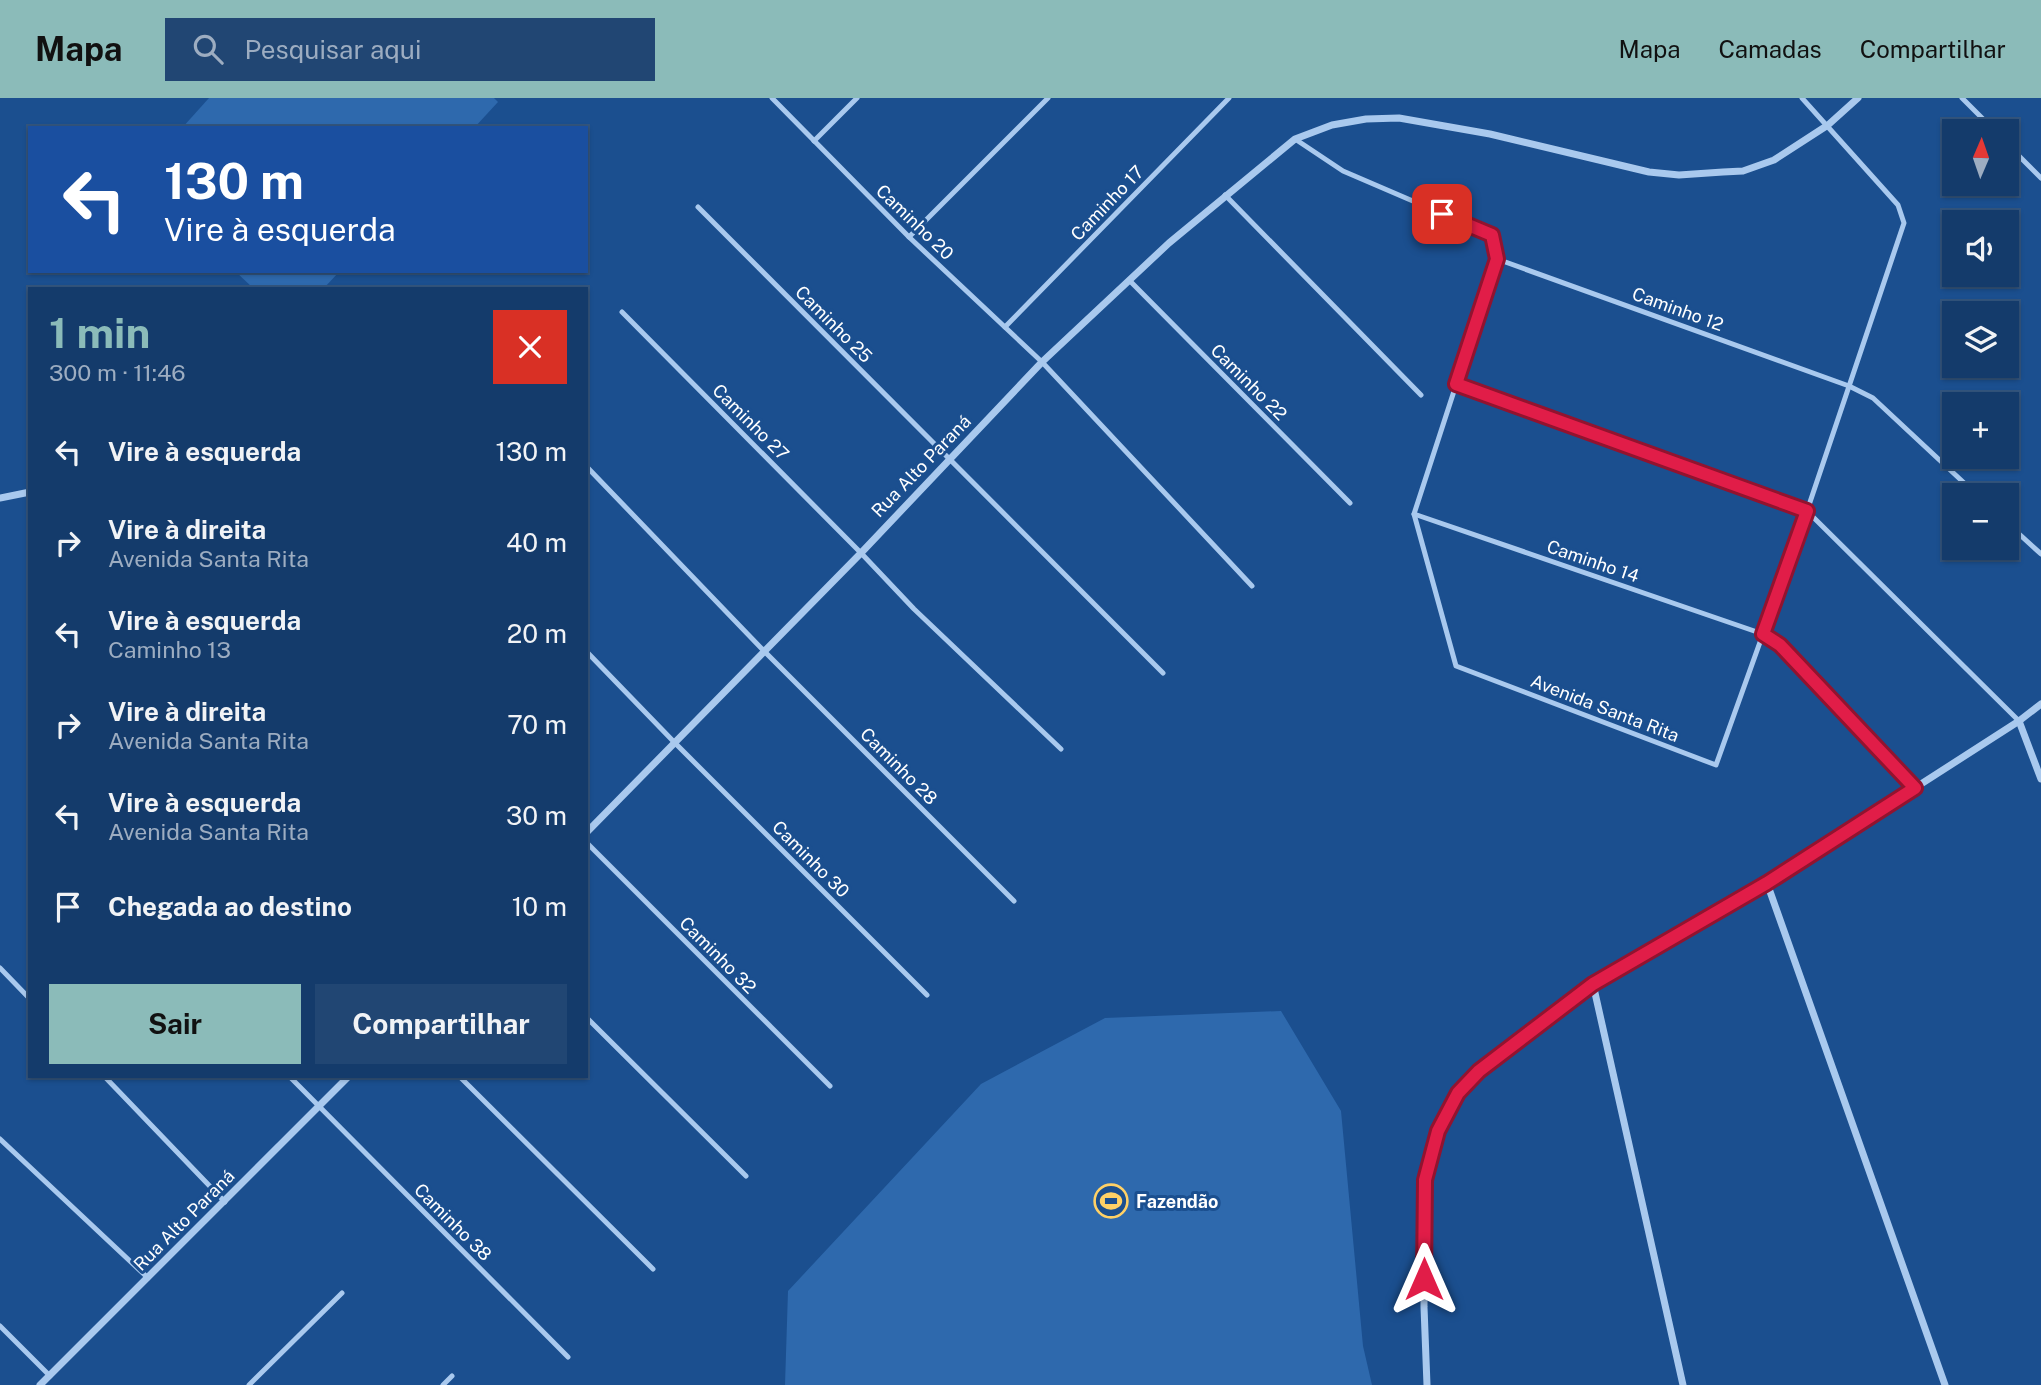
<!DOCTYPE html>
<html lang="pt">
<meta charset="utf-8">
<style>
body{margin:0;font-family:"Public Sans",sans-serif;background:#214673;color:#f1f3f6;height:100vh;display:flex;flex-direction:column;font-size:26px;white-space:nowrap}
*{box-sizing:border-box;margin:0}
p{font-size:23px;color:#9dadc1}
.icon{flex:none;width:38px;height:38px;fill:none;stroke:currentColor;stroke-width:2;stroke-linecap:round;stroke-linejoin:round}
.map{position:relative;flex:1;overflow:hidden}
.side{position:absolute;left:28px;top:189px;width:560px;height:791px;display:flex;flex-direction:column;background:#143b6b;border-radius:0px;box-shadow:0 2px 5px #0004,0 0 0 2px #33557e}
.side>*{flex:none}
.hud{position:absolute;left:28px;top:28px;width:560px;height:147px;border-radius:0px;box-shadow:0 2px 5px #0004,0 0 0 2px #33557e;background:#1a4fa0;color:#fff;overflow:hidden}
.needle{width:46px;rotate:2deg}
.controls{position:absolute;left:1942px;top:21px;display:grid;gap:14px}
.controls a{display:grid;place-items:center;width:77px;height:77px;border-radius:0px;background:#143b6b;box-shadow:0 2px 5px #0004,0 0 0 2px #33557e;font-size:35px}
.pin{position:absolute;display:grid;place-items:center;width:60px;height:60px;color:#fff;margin:-30px;border-radius:14px;box-shadow:0 4px 10px #0006}
.me{position:absolute;width:77px;margin:-38px;rotate:0deg;stroke-linejoin:round;filter:drop-shadow(0 0 5px #0008)}
.turn{display:flex;align-items:center;gap:24px;height:147px;padding:0 21px;font-size:32px}
.turn .icon{width:91px;height:91px;stroke-width:2.5}
.turn b{display:block;font-size:49px;line-height:60px}
.round{display:grid;place-items:center;flex:none;width:74px;height:74px;border-radius:0px;background:#214673}
.head{display:flex;align-items:center;justify-content:space-between;height:119px;padding:0 21px}
h1{font-size:42px;font-weight:700;line-height:52px;color:#8bbbb9}
.action{display:flex;gap:14px;margin-top:auto;padding:14px 21px}
.action a{flex:1;height:80px;border-radius:0px;background:#8bbbb9;color:#111;font-size:28px;font-weight:700;line-height:80px;text-align:center}
.action a+a{background:#214673;color:#f1f3f6}
ul{padding:0;list-style:none}
li{display:flex;align-items:center;gap:21px;height:91px;padding:0 21px}
li div{flex:1}
li b{display:block;font-size:26px}
li em{font-style:normal}
header{display:flex;align-items:center;gap:42px;box-sizing:border-box;height:98px;padding:0 35px;background:#8bbbb9;color:#111}
header strong{font-size:33px}
nav{display:flex;gap:38px;margin-inline-start:auto;font-size:24px}
.search{width:490px;height:63px;background:#214673;display:flex;align-items:center;gap:18px;box-sizing:border-box;padding:0 24px;border-radius:0px;color:#9dadc1;font-size:26px}
.map>svg:first-child{display:block}
.green{fill:#2e69ad}
.lines{fill:none;stroke-linecap:round;stroke-linejoin:round}
.lane{stroke:#a9c9ee;stroke-width:5}
.street{stroke:#a9c9ee;stroke-width:7}
.route-casing{stroke:#92132f;stroke-width:18}
.route{stroke:#e11d48;stroke-width:12}
.labels{text-anchor:middle;dominant-baseline:central;stroke-width:6;stroke-linejoin:round;paint-order:stroke}
.street-label{font-size:18px;fill:#fff;stroke:#1b4f8f}
.poi-label{font-size:18px;font-weight:bold;fill:#fff;stroke:#1b4f8f;text-anchor:start}
</style>
<header>
<strong>Mapa</strong>
<div class="search"><svg class="icon" aria-label="search" viewBox="0 0 24 24"><circle cx="10" cy="10" r="6"/><path d="M15 15l6 6"/></svg>Pesquisar aqui</div>
<nav><a>Mapa</a><a>Camadas</a><a>Compartilhar</a></nav>
</header>
<div class="map">
<svg width="2041" height="1287" viewBox="0 0 2041 1287">
<rect width="100%" height="100%" fill="#1b4f8f"/>
<g class="green">
<polygon points="209,0 494,0 498,4 474,30 182,30"/>
<polygon points="235,173 340,173 323,191 254,191"/>
<polygon points="1281,913 1341,1013 1363,1248 1372,1287 785,1287 788,1193 981,986 1105,920"/>
</g>
<g class="lines">
<g class="lane">
<polyline points="772,0 909,139 1042,264 1252,488"/>
<polyline points="1962,0 1995,33"/>
<polyline points="1295,41 1343,73 1492,137 1497,161 1414,416 1456,568 1716,667 1807,413 1904,125 1898,107 1802,0"/>
<polyline points="814,43 857,0"/>
<polyline points="2007,46 2041,80"/>
<polyline points="1225,97 1421,297"/>
<polyline points="698,109 1163,575"/>
<polyline points="909,139 1048,0"/>
<polyline points="1497,161 1849,288 1873,300 1977,397"/>
<polyline points="1129,182 1350,405"/>
<polyline points="622,214 861,455 914,511 1061,651"/>
<polyline points="1005,229 1229,0"/>
<polyline points="1456,286 1807,413 2019,623"/>
<polyline points="586,368 764,553 1014,803"/>
<polyline points="1414,416 1763,536 1780,546 1915,690"/>
<polyline points="2007,425 2041,456"/>
<polyline points="586,553 675,645 927,897"/>
<polyline points="586,744 830,988"/>
<polyline points="0,870 30,901"/>
<polyline points="586,919 746,1078"/>
<polyline points="104,978 225,1104"/>
<polyline points="289,978 568,1259"/>
<polyline points="459,978 653,1171"/>
<polyline points="0,1041 148,1180"/>
<polyline points="0,1228 50,1278"/>
<polyline points="249,1287 342,1195"/>
<polyline points="443,1287 452,1278"/>
</g>
<g class="street">
<polyline points="0,400 30,394"/>
<polyline points="2019,623 2041,681"/>
<polyline points="586,735 861,455 1042,264 1169,145 1295,41 1332,27 1366,21 1399,20 1490,36 1649,74 1679,77 1723,74 1743,73 1774,62 1828,27 1858,0"/>
<polyline points="1767,785 1945,1287"/>
<polyline points="1593,886 1683,1287"/>
<polyline points="40,1287 349,978"/>
<polyline points="1427,1287 1424,1209 1425,1082 1438,1033 1458,995 1479,973 1593,886 1767,785 2019,623 2041,606"/>
</g>
</g>
<g class="lines">
<defs>
<polyline id="route" points="1424,1181 1425,1082 1438,1033 1458,995 1479,973 1593,886 1767,785 1915,690 1780,547 1763,536 1807,413 1456,286 1497,161 1492,137 1442,116"/>
</defs>
<use href="#route" class="route-casing"/>
<use href="#route" class="route"/>
</g>
<defs>
<symbol id="stadium-ring" viewBox="-11 -11 22 22"><circle r="9.5" fill="#1b4f8f" stroke="#ffd166" stroke-width="1.5"/><path d="M0-5a6.5 5 0 1 0 0 10a6.5 5 0 1 0 0-10ZM-3.5-1.8h7v3.6h-7Z" fill="#ffd166"/></symbol>
</defs>
<g fill-rule="evenodd">
<use href="#stadium-ring" x="1092" y="1084" width="38" height="38"/>
</g>
<g class="labels">
<g class="street-label">
<text transform="translate(1107 105) rotate(-46)">Caminho 17</text>
<text transform="translate(915 124) rotate(44)">Caminho 20</text>
<text transform="translate(1678 211) rotate(20)">Caminho 12</text>
<text transform="translate(834 226) rotate(45)">Caminho 25</text>
<text transform="translate(1249 284) rotate(45)">Caminho 22</text>
<text transform="translate(751 324) rotate(45)">Caminho 27</text>
<text transform="translate(921 368) rotate(-46)">Rua Alto Paraná</text>
<text transform="translate(1593 463) rotate(19)">Caminho 14</text>
<text transform="translate(1605 610) rotate(21)">Avenida Santa Rita</text>
<text transform="translate(899 668) rotate(45)">Caminho 28</text>
<text transform="translate(811 761) rotate(45)">Caminho 30</text>
<text transform="translate(718 857) rotate(45)">Caminho 32</text>
<text transform="translate(184 1122) rotate(-45)">Rua Alto Paraná</text>
<text transform="translate(453 1124) rotate(45)">Caminho 38</text>
</g>
<g class="poi-label">
<text x="1136" y="1103">Fazendão</text>
</g>
</g>
</svg>
<div class="controls">
<a><svg class="needle" viewBox="-14 -14 28 28"><path d="M0-13l5 13h-10z" fill="#e53935"/><path d="M0 13l5-13h-10z" fill="#9dadc1"/></svg></a>
<a><svg class="icon" aria-label="sound" viewBox="0 0 24 24"><path d="M4 9h4l5-4v14l-5-4H4zM17 9q2 3 0 6"/></svg></a>
<a><svg class="icon" aria-label="layers" viewBox="0 0 24 24"><path d="M12 4l9 5-9 5-9-5zM3 14l9 5 9-5"/></svg></a>
<a>+</a>
<a>−</a>
</div>
<div class="pin" style="left:1442px;top:116px;background:#d93025"><svg class="icon" aria-label="arrive" viewBox="0 0 24 24"><path d="M6 21V4h12l-3 4 3 4H6"/></svg></div>
<svg class="me" style="left:1424px;top:1181px" viewBox="-20 -20 40 40"><path d="M0-17L14 15 0 8-14 15z" fill="#e11d48" stroke="#fff" stroke-width="4"/></svg>
<div class="hud">
<div class="turn"><svg class="icon" aria-label="left" viewBox="0 0 24 24"><path d="M17 20v-9H6M10 6l-5 5 5 5"/></svg><div><b>130 m</b>Vire à esquerda</div></div>
</div>
<section class="side">
<div class="head"><div><h1>1 min</h1><p>300 m · 11:46</p></div><a class="round" style="background:#d93025;color:#fff"><svg class="icon" aria-label="close" viewBox="0 0 24 24"><path d="M6 6l12 12M18 6L6 18"/></svg></a></div>
<ul>
<li><svg class="icon" aria-label="left" viewBox="0 0 24 24"><path d="M17 20v-9H6M10 6l-5 5 5 5"/></svg><div><b>Vire à esquerda</b></div><em>130 m</em></li>
<li><svg class="icon" aria-label="right" viewBox="0 0 24 24"><path d="M7 20v-9h11M14 6l5 5-5 5"/></svg><div><b>Vire à direita</b><p>Avenida Santa Rita</p></div><em>40 m</em></li>
<li><svg class="icon" aria-label="left" viewBox="0 0 24 24"><path d="M17 20v-9H6M10 6l-5 5 5 5"/></svg><div><b>Vire à esquerda</b><p>Caminho 13</p></div><em>20 m</em></li>
<li><svg class="icon" aria-label="right" viewBox="0 0 24 24"><path d="M7 20v-9h11M14 6l5 5-5 5"/></svg><div><b>Vire à direita</b><p>Avenida Santa Rita</p></div><em>70 m</em></li>
<li><svg class="icon" aria-label="left" viewBox="0 0 24 24"><path d="M17 20v-9H6M10 6l-5 5 5 5"/></svg><div><b>Vire à esquerda</b><p>Avenida Santa Rita</p></div><em>30 m</em></li>
<li><svg class="icon" aria-label="arrive" viewBox="0 0 24 24"><path d="M6 21V4h12l-3 4 3 4H6"/></svg><div><b>Chegada ao destino</b></div><em>10 m</em></li>
</ul>
<div class="action"><a>Sair</a><a>Compartilhar</a></div>
</section>
</div>
